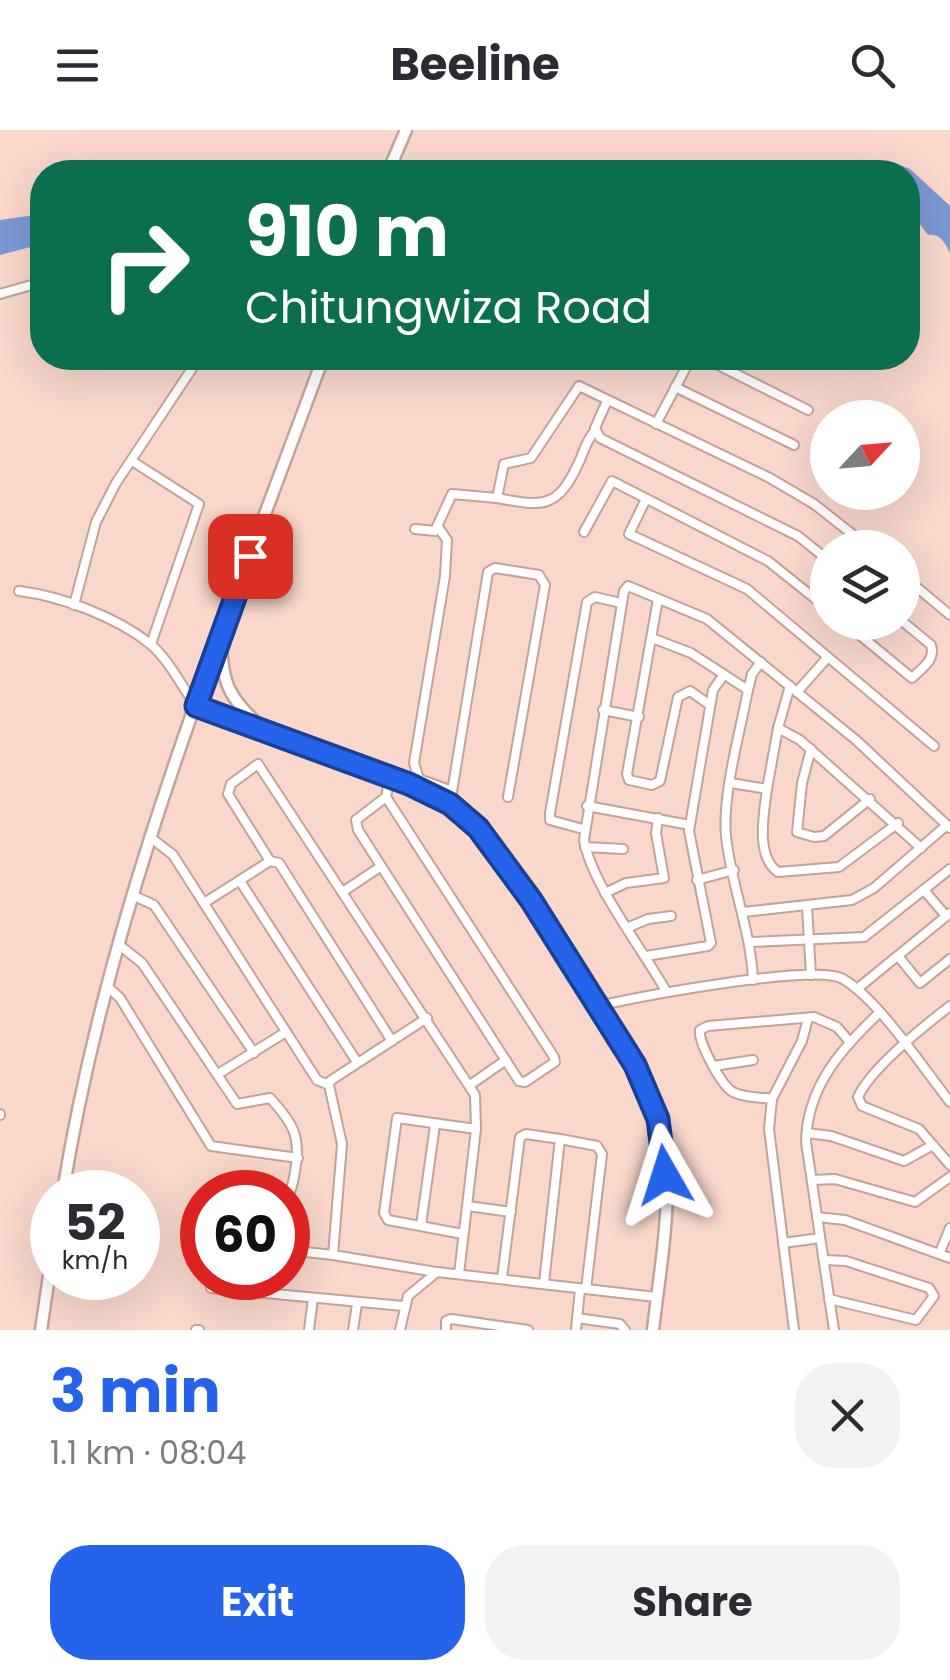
<!DOCTYPE html>
<meta charset="utf-8">
<style>
body{margin:0;font-family:Poppins,sans-serif;background:#f2f2f3;color:#2b2b33;height:100vh;display:flex;flex-direction:column;font-size:38px;white-space:nowrap}
*{box-sizing:border-box;margin:0}
p{font-size:32px;color:#7c7c81}
.icon{flex:none;width:55px;height:55px;fill:none;stroke:currentColor;stroke-width:2;stroke-linecap:round;stroke-linejoin:round}
.map{position:relative;height:1200px;overflow:hidden}
.side{display:flex;flex-direction:column;background:#fff;flex:1}
.side>*{flex:none}
.top-card{position:absolute;left:30px;top:30px;width:890px;height:210px;border-radius:40px;box-shadow:0 10px 40px #0002;background:#0b6e4f;color:#fff;overflow:hidden}
.needle{width:65px;rotate:64deg}
.fabs{position:absolute;left:810px;top:270px;display:grid;gap:20px}
.fabs a{display:grid;place-items:center;width:110px;height:110px;border-radius:50%;background:#fff;box-shadow:0 10px 40px #0002;font-size:50px}
.speed{position:absolute;left:30px;top:1040px;display:flex;gap:20px;font-size:50px;font-weight:700;text-align:center}
.speed>*{display:grid;place-content:center;width:130px;height:130px;border-radius:50%;background:#fff;box-shadow:0 10px 40px #0002;line-height:1}
.speed small{font-size:25px;font-weight:400}
.speed .limit{border:15px solid #d22;background:#fff;color:#111}
.pin{position:absolute;display:grid;place-items:center;width:85px;height:85px;color:#fff;margin:-42px;border-radius:20px;box-shadow:0 5px 15px #0006}
.me{position:absolute;width:110px;margin:-55px;rotate:354deg;stroke-linejoin:round;filter:drop-shadow(0 0 8px #0008)}
.turn{display:flex;align-items:center;gap:35px;height:210px;padding:0 50px;font-size:45px}
.turn .icon{width:130px;height:130px;stroke-width:2.5}
.turn b{display:block;font-size:70px;line-height:85px}
.round{display:grid;place-items:center;flex:none;width:105px;height:105px;border-radius:40px;background:#f2f2f3}
.head{display:flex;align-items:center;justify-content:space-between;height:170px;padding:0 50px}
h1{font-size:60px;font-weight:700;line-height:75px;color:#2563eb}
.button{display:flex;gap:20px;margin-top:auto;padding:20px 50px}
.button a{flex:1;height:115px;border-radius:40px;background:#2563eb;color:#fff;font-size:40px;font-weight:700;line-height:115px;text-align:center}
.button a+a{background:#f2f2f3;color:#2b2b33}
header{display:flex;justify-content:space-between;align-items:center;height:130px;padding:0 50px;background:#fff;font-size:45px;font-weight:700}
.map>svg:first-child{display:block}
.water{fill:#7c98d4}
.lines{fill:none;stroke-linecap:round;stroke-linejoin:round}
.minor-casing{stroke:#c4a498;stroke-width:12}
.major-casing{stroke:#c4a498;stroke-width:15}
.minor{stroke:#fff;stroke-width:8}
.major{stroke:#fff;stroke-width:10}
.route-casing{stroke:#184099;stroke-width:25}
.route{stroke:#2563eb;stroke-width:18}
</style>
<header><svg class="icon" aria-label="menu" viewBox="0 0 24 24"><path d="M4 6h16M4 12h16M4 18h16"/></svg>Beeline<svg class="icon" aria-label="search" viewBox="0 0 24 24"><circle cx="10" cy="10" r="6"/><path d="M15 15l6 6"/></svg></header>
<div class="map">
<svg width="950" height="1200" viewBox="0 0 950 1200">
<rect width="100%" height="100%" fill="#f9d7cb"/>
<g class="water">
<path d="M 893,32 L 910,39 L 950,76 L 950,123 C 945,113 940,103 928,105 L 908,78 L 908,42 L 831,42 Z"/>
<polygon points="42,84 42,114 0,125 0,90"/>
</g>
<g class="lines">
<defs>
<g id="minor">
<polyline points="0,164 42,152"/>
<polyline points="704,228 808,280"/>
<polyline points="675,257 794,315"/>
<polyline points="607,271 595,298 600,308 798,406 828,430"/>
<polyline points="656,294 691,228"/>
<polyline points="132,331 199,374 151,514"/>
<path d="M 497,368 C 544,377 558,379 580,330 C 584,320 587,310 594,302"/>
<polyline points="646,369 629,404 747,459 828,527 797,562"/>
<polyline points="438,397 447,410 445,446 414,633 419,649 452,661"/>
<polyline points="415,399 435,401 452,364 497,368 504,334 531,328 579,256 768,347 814,374 870,418"/>
<polyline points="584,402 612,351 768,431 828,479"/>
<polyline points="902,445 950,485"/>
<path d="M 19,461 C 61,466 116,487 149,513 C 168,528 182,557 196,576"/>
<polyline points="658,469 627,644 629,650 652,655 660,651 678,567 690,561 710,575"/>
<polyline points="74,475 96,392 116,353 199,228"/>
<path d="M 844,492 L 912,548 C 922,538 936,530 931,515 L 902,491"/>
<polyline points="652,508 691,523 748,560"/>
<polyline points="828,527 934,616"/>
<polyline points="603,580 639,587"/>
<polyline points="778,598 800,610 921,718"/>
<polyline points="811,619 802,653 797,702 814,707 824,706 870,669"/>
<path d="M 731,653 L 767,659 C 764,683 755,726 778,742 L 839,737 L 898,693"/>
<polyline points="767,659 778,598 790,556"/>
<polyline points="386,667 554,927 555,932 525,952 519,951 358,700 356,690 386,667 390,646"/>
<polyline points="450,674 488,442 495,438 539,445 545,455 508,667"/>
<polyline points="587,676 690,695"/>
<polyline points="583,699 550,690 550,683 587,472 595,467 621,473"/>
<polyline points="150,707 173,725 317,950 329,955 330,951 427,888"/>
<polyline points="585,717 623,719"/>
<polyline points="270,731 228,664 231,654 258,634 475,965 476,999 459,1144"/>
<polyline points="697,750 734,740"/>
<polyline points="240,751 357,932"/>
<polyline points="924,760 946,786"/>
<polyline points="344,761 380,737"/>
<polyline points="605,763 626,753 664,748 656,703 658,688"/>
<polyline points="132,765 154,775 254,923"/>
<polyline points="204,773 270,731 279,733 392,911"/>
<polyline points="807,776 811,845"/>
<polyline points="743,782 852,770 874,758 947,695"/>
<polyline points="629,797 648,789 671,786"/>
<polyline points="750,812 864,807 950,739"/>
<path d="M 118,814 L 142,833 L 237,974 L 270,968 C 294,994 301,1007 295,1042 C 293,1051 293,1057 288,1065"/>
<polyline points="646,826 708,816 711,813 689,701 713,560 723,546"/>
<polyline points="898,826 920,853 950,829"/>
<path d="M 753,850 C 751,801 731,755 726,706 C 722,666 740,602 748,560 L 752,544 L 761,532"/>
<polyline points="107,856 120,868 211,1016 298,1028"/>
<polyline points="857,859 950,783"/>
<path d="M 666,861 C 643,820 591,753 584,710 L 624,461 L 628,456 L 707,489 L 856,610 L 950,698"/>
<path d="M 598,876 C 638,867 815,833 843,849 C 879,870 923,938 950,972"/>
<path d="M 950,876 C 924,896 871,938 858,967 L 862,976 L 919,999 L 950,1035"/>
<polyline points="714,936 753,930"/>
<polyline points="218,944 286,902"/>
<polyline points="329,955 342,1014 333,1125 436,1142"/>
<polyline points="470,955 506,930"/>
<path d="M 772,969 C 760,967 744,968 733,962 C 721,955 698,912 700,900 L 708,896 L 814,887 L 837,897 L 849,911"/>
<polyline points="0,984 0,985"/>
<polyline points="807,1003 831,1006 904,1031 933,1015"/>
<polyline points="560,1009 597,1016 602,1024 586,1159"/>
<polyline points="812,1050 835,1049 915,1072 950,1047"/>
<polyline points="468,1076 511,1082"/>
<polyline points="288,1083 288,1100"/>
<polyline points="817,1087 845,1090 950,1128"/>
<polyline points="421,1095 435,995"/>
<polyline points="463,1104 388,1090 384,1083 397,988 476,999"/>
<polyline points="783,1113 820,1108"/>
<polyline points="288,1120 333,1125"/>
<polyline points="940,1122 950,1098"/>
<polyline points="824,1130 846,1131 929,1158 934,1166 916,1190 829,1169"/>
<polyline points="502,1148 520,1007 526,1004 560,1009 544,1153"/>
<polyline points="211,1158 403,1176"/>
<polyline points="577,1188 620,1194 625,1200"/>
<polyline points="196,1200 199,1200"/>
<polyline points="309,1200 313,1168"/>
<polyline points="353,1200 357,1174"/>
<polyline points="400,1200 408,1166 437,1142 656,1167"/>
<polyline points="446,1200 446,1191 451,1189 528,1200"/>
<polyline points="576,1200 580,1159"/>
<polyline points="794,1200 769,999 772,969 802,911 808,888"/>
<path d="M 834,1200 L 806,1012 C 807,957 841,919 879,883"/>
</g>
<g id="major">
<polyline points="388,42 406,0"/>
<path d="M 221,511 C 222,553 229,568 260,596"/>
<path d="M 196,576 L 420,659 C 441,669 460,681 477,697 C 513,731 538,780 564,822 C 600,878 647,936 661,1002 C 675,1065 660,1137 653,1200"/>
<path d="M 63,1062 C 109,774 223,501 323,228"/>
<polyline points="41,1200 52,1126"/>
</g>
</defs>
<use href="#minor" class="minor-casing"/>
<use href="#major" class="major-casing"/>
<use href="#minor" class="minor"/>
<use href="#major" class="major"/>
</g>
<g class="lines">
<defs>
<polyline id="route" points="250,426 196,576 409,654 450,674 478,698 531,770 635,935 658,989 665,1045"/>
</defs>
<use href="#route" class="route-casing"/>
<use href="#route" class="route"/>
</g>
</svg>
<div class="fabs">
<a><svg class="needle" viewBox="-14 -14 28 28"><path d="M0-13l5 13h-10z" fill="#e53935"/><path d="M0 13l5-13h-10z" fill="#7c7c81"/></svg></a>
<a><svg class="icon" aria-label="layers" viewBox="0 0 24 24"><path d="M12 4l9 5-9 5-9-5zM3 14l9 5 9-5"/></svg></a>
</div>
<div class="speed"><div>52<small>km/h</small></div><div class="limit">60</div></div>
<div class="pin" style="left:250px;top:426px;background:#d93025"><svg class="icon" aria-label="arrive" viewBox="0 0 24 24"><path d="M6 21V4h12l-3 4 3 4H6"/></svg></div>
<svg class="me" style="left:665px;top:1045px" viewBox="-20 -20 40 40"><path d="M0-17L14 15 0 8-14 15z" fill="#2563eb" stroke="#fff" stroke-width="4"/></svg>
<div class="top-card">
<div class="turn"><svg class="icon" aria-label="right" viewBox="0 0 24 24"><path d="M7 20v-9h11M14 6l5 5-5 5"/></svg><div><b>910 m</b>Chitungwiza Road</div></div>
</div>
</div>
<section class="side">
<div class="head"><div><h1>3 min</h1><p>1.1 km · 08:04</p></div><a class="round"><svg class="icon" aria-label="close" viewBox="0 0 24 24"><path d="M6 6l12 12M18 6L6 18"/></svg></a></div>
<div class="button"><a>Exit</a><a>Share</a></div>
</section>
